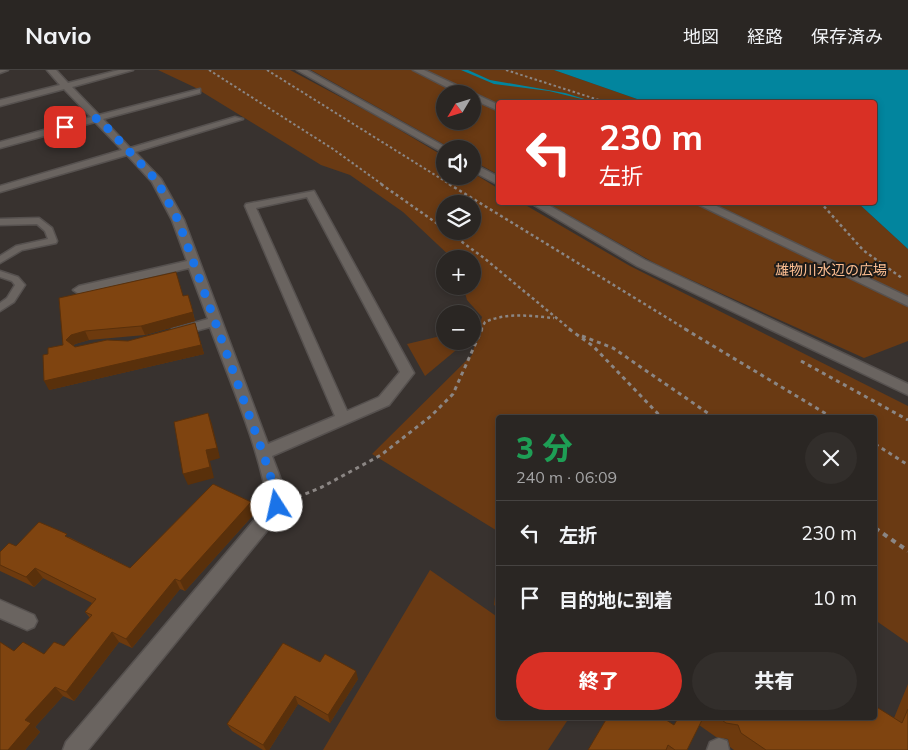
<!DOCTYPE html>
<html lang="ja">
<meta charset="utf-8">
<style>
body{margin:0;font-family:Mulish,"Noto Sans JP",sans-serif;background:#322e2b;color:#f1f3f6;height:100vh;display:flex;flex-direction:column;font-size:19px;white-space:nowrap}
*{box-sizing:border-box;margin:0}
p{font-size:16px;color:#a5a5a6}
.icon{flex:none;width:28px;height:28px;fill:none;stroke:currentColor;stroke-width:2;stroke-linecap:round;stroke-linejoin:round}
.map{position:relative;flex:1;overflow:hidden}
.details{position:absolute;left:496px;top:345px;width:381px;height:305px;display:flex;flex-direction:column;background:#2a2623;border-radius:5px;box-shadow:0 2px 8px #0003,0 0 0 1px #464341}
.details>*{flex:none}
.hud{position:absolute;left:496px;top:30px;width:381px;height:105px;border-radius:5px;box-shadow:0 2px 8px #0003,0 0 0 1px #464341;background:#d93025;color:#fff;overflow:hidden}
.needle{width:32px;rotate:232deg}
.tools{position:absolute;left:436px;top:15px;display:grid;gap:10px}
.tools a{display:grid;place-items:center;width:45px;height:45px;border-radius:50%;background:#2a2623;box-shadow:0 2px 8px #0003,0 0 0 1px #464341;font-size:25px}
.pin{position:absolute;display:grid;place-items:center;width:42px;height:42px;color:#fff;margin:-21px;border-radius:10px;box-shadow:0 2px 8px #0006}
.me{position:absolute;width:55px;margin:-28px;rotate:350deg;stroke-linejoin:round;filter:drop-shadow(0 0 4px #0008)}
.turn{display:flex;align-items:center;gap:18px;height:105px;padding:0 20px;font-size:22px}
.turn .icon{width:65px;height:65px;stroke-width:2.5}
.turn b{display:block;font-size:35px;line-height:42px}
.round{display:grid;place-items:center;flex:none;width:52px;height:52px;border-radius:26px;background:#322e2b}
.overview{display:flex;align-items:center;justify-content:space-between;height:85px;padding:0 20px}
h1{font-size:30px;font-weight:800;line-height:38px;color:#1e9e55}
.button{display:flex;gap:10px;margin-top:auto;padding:10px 20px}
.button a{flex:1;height:58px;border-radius:30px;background:#d93025;color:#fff;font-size:20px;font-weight:800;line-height:58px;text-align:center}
.button a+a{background:#322e2b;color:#f1f3f6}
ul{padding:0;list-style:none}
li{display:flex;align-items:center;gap:15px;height:65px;padding:0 20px;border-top:1px solid #464341}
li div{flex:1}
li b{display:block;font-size:19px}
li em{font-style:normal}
header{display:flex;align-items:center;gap:30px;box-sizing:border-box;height:70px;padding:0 25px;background:#2a2623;border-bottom:1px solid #464341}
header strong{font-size:24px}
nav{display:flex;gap:28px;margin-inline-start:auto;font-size:18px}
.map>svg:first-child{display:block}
.green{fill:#6a3a13;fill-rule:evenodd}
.water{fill:#02859e}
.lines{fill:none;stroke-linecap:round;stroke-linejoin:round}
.lane-casing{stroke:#56514f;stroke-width:3}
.street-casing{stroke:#56514f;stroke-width:3}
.path-far3{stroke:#8b8684;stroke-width:2;stroke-dasharray:2.5 2.5;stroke-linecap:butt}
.path-far2{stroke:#8b8684;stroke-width:2.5;stroke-dasharray:3 3;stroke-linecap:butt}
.path-far1{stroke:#8b8684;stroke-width:3;stroke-dasharray:4 4;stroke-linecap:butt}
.path{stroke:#8b8684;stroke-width:4;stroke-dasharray:5 5;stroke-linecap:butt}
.lane{fill:#6a6460;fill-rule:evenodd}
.street{fill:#6a6460;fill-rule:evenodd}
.wall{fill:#6d3a0e}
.shaded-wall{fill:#59300b}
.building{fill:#7f4410;stroke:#59300b}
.route{stroke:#1a73e8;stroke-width:9;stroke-dasharray:0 16.2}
.labels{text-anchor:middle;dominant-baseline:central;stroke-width:4;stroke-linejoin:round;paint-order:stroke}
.park-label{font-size:14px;fill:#febf92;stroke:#1d1b19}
</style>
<header>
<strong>Navio</strong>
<nav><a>地図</a><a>経路</a><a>保存済み</a></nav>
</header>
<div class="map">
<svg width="908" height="680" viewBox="0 0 908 680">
<rect width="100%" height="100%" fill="#38322f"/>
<g class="green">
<path d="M 158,0 L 290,0 L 378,47 L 445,87 L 445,106 L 472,106 L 473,103 L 499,119 L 499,132 L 522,133 L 630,196 L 908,336 L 908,573 L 875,550 L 875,348 L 499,348 L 499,462 L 372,384 L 472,285 L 482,247 L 467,230 L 463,216 L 472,216 L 472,189 L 453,189 L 403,142 L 350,105 L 321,95 L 194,17 ZM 445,134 L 472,134 L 472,161 L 445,161 Z"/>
<path d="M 311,0 L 554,0 L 637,29 L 663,32 L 499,32 L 499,105 L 473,91 L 472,79 L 452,79 ZM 445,24 L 472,24 L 472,51 L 445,51 Z"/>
<polygon points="547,133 858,133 908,179 908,271 864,288 658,195"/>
<polygon points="445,265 445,271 467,271 425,306 407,274"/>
<polygon points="430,500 499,548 499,648 569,648 548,680 323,680"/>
</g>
<g class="water">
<polygon points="461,0 468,0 490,10 565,23 594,32 549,21 494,14"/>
<polygon points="554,0 908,0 908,179 858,133 875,132 875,32 663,32 637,29"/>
</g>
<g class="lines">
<defs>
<g id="lane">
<polygon points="39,148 52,158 57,171 56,173 22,180 0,193 0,186 16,176 48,169 45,161 37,154 0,155 0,149"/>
<polygon points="0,201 18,207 25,215 14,232 0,241 0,233 7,228 15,215 12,211 0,207"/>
</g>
<g id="street">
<polygon points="0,0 8,0 0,3"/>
<path d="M 47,0 L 56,0 L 68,13 L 119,0 L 133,0 L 72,17 L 99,45 L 200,19 L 200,23 L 103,49 L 130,78 L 235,47 L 243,49 L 135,82 L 161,109 L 184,150 L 268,374 L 335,346 L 245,136 L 246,134 L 314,121 L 414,303 L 389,335 L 272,386 C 277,400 290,427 283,441 L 88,680 L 63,680 L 66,672 L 268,434 C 258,374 231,315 210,257 L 177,266 L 170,262 L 172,259 L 208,249 L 189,198 L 79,224 L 73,220 L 79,216 L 187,191 L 172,150 L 152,112 L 127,85 L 0,122 L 0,116 L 122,80 L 95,52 L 0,78 L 0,72 L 91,47 L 64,19 L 0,36 L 0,30 L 60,15 ZM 307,127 L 400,302 L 379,327 L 347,341 L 256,138 Z"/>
<polygon points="297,0 307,0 449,79 445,79 445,83 442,82"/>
<polygon points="413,0 424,0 499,35 499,41 472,29 472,24 460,24"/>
<polygon points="472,93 499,107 499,115 472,101"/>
<polygon points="529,132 543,132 645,190 908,314 908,325 637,196"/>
<polygon points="693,132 708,132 908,227 908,236"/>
<polygon points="0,530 34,545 37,551 34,557 27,560 0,548"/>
<polygon points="719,668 727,671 729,680 707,680 710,672"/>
</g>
</defs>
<use href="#lane" class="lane-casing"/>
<use href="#street" class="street-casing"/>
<g class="path-far3">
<polyline points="209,0 333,79 383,115"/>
<polyline points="267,0 451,115"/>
<polyline points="506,0 605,32"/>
</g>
<g class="path-far2">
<polyline points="381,114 445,159"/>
<polyline points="449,114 687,260"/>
<polyline points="820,132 863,180 902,208"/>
<polyline points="447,161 484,188 571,260"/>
<path d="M 481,260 L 485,252 C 508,242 530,246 554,248"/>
</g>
<g class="path-far1">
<polyline points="569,259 593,276 662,348"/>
<polyline points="685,259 833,348"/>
<polyline points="582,266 613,278 715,348"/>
<polyline points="801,291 908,350"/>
<polyline points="875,374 908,395"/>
<polyline points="298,427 322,417 381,385 431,346 453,324 482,259"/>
</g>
<polyline class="path" points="875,458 908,481"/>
<use href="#lane" class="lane"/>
<use href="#street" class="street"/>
</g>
<g class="wall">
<polygon points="183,226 191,234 195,251 145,265 89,270 75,274 73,276 75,277 128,271 195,253 204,284 49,320 48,284 63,275 59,228"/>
<polygon points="251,432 255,443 185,521 180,519 132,578 119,572 74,631 63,626 35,657 40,662 25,680 0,680 14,581 44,584 64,576 90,548 85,542 92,533 43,508 34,517 0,501 0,482 16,476 69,467 130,498"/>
<polygon points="499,514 499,538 494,535 496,518"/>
<polygon points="320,592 358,609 330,653 298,634 269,680 263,680 232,661 227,654"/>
<polygon points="908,614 908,680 734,680 730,677 728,669 716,667 699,655 687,680 588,680 674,655 678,648 894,648"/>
</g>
<g class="shaded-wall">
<polygon points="188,225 195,251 145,265 141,256"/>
<polygon points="195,253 204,284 49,320 44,311"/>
<polygon points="85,261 89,270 75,274 70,279 66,270 71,265"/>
<polygon points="208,343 212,354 220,388 210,391 214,408 188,415 183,404"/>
<polygon points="251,432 255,443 185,521 180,511"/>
<polygon points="35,498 43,508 34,517 26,507"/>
<polygon points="175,509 180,519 132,578 126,569"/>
<polygon points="112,562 119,572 74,631 66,622"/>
<polygon points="356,601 358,609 330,653 328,645"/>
<polygon points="55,617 63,626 35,657 40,662 25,680 8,680 25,650"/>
<polygon points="295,626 298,634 269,680 266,680 263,675"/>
</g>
<g class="building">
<polygon points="176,202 183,226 188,225 193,242 141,256 85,261 71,265 66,270 75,277 107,270 128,271 195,253 201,275 44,311 43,285 48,284 48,278 63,275 59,228"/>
<polygon points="208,343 217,378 206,380 210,397 183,404 174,352"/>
<polygon points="213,414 251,432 180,511 175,509 126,569 112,562 66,622 55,617 25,650 31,653 8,680 0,680 0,572 14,581 23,572 44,584 54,572 64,576 92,545 85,542 96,529 35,498 26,507 0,495 0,482 9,473 16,476 39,452 67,464 65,466 130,498"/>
<polygon points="499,514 499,520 496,518"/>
<polygon points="283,573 320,592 325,584 356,601 328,645 295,626 263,675 227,654"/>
<polygon points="875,636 902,653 908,639 908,680 766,680 741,663 738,655 726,653 719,648 875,648"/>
<polygon points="607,648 663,648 674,655 678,648 703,648 687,680 675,680 668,675 666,680 588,680"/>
</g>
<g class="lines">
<polyline class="route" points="65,57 98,48 157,111 178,150 263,383 273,414 277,436"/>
</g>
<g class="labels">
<g class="park-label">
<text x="831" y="200">雄物川水辺の広場</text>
</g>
</g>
</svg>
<div class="tools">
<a><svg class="needle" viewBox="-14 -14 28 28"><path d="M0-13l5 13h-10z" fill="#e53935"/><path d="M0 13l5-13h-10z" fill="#a5a5a6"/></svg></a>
<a><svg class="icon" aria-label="sound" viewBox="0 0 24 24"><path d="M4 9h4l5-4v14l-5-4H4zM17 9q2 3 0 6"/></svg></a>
<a><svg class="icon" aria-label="layers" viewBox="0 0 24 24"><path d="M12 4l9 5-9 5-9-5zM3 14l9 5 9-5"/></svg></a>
<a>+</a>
<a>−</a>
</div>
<div class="pin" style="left:65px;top:57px;background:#d93025"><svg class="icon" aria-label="arrive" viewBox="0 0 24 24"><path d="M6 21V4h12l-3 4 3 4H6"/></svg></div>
<svg class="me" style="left:277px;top:436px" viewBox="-20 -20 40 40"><circle r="19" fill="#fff"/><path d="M0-13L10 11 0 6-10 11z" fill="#1a73e8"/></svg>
<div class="hud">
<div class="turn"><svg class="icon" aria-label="left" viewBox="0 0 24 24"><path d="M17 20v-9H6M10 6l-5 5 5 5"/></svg><div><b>230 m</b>左折</div></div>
</div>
<section class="details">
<div class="overview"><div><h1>3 分</h1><p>240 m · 06:09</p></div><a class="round"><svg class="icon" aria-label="close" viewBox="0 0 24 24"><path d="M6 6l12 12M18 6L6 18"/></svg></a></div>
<ul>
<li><svg class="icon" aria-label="left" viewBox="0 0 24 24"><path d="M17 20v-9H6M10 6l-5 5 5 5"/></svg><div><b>左折</b></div><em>230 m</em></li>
<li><svg class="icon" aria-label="arrive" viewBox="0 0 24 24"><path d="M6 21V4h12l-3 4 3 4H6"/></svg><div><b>目的地に到着</b></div><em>10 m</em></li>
</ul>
<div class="button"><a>終了</a><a>共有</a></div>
</section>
</div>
